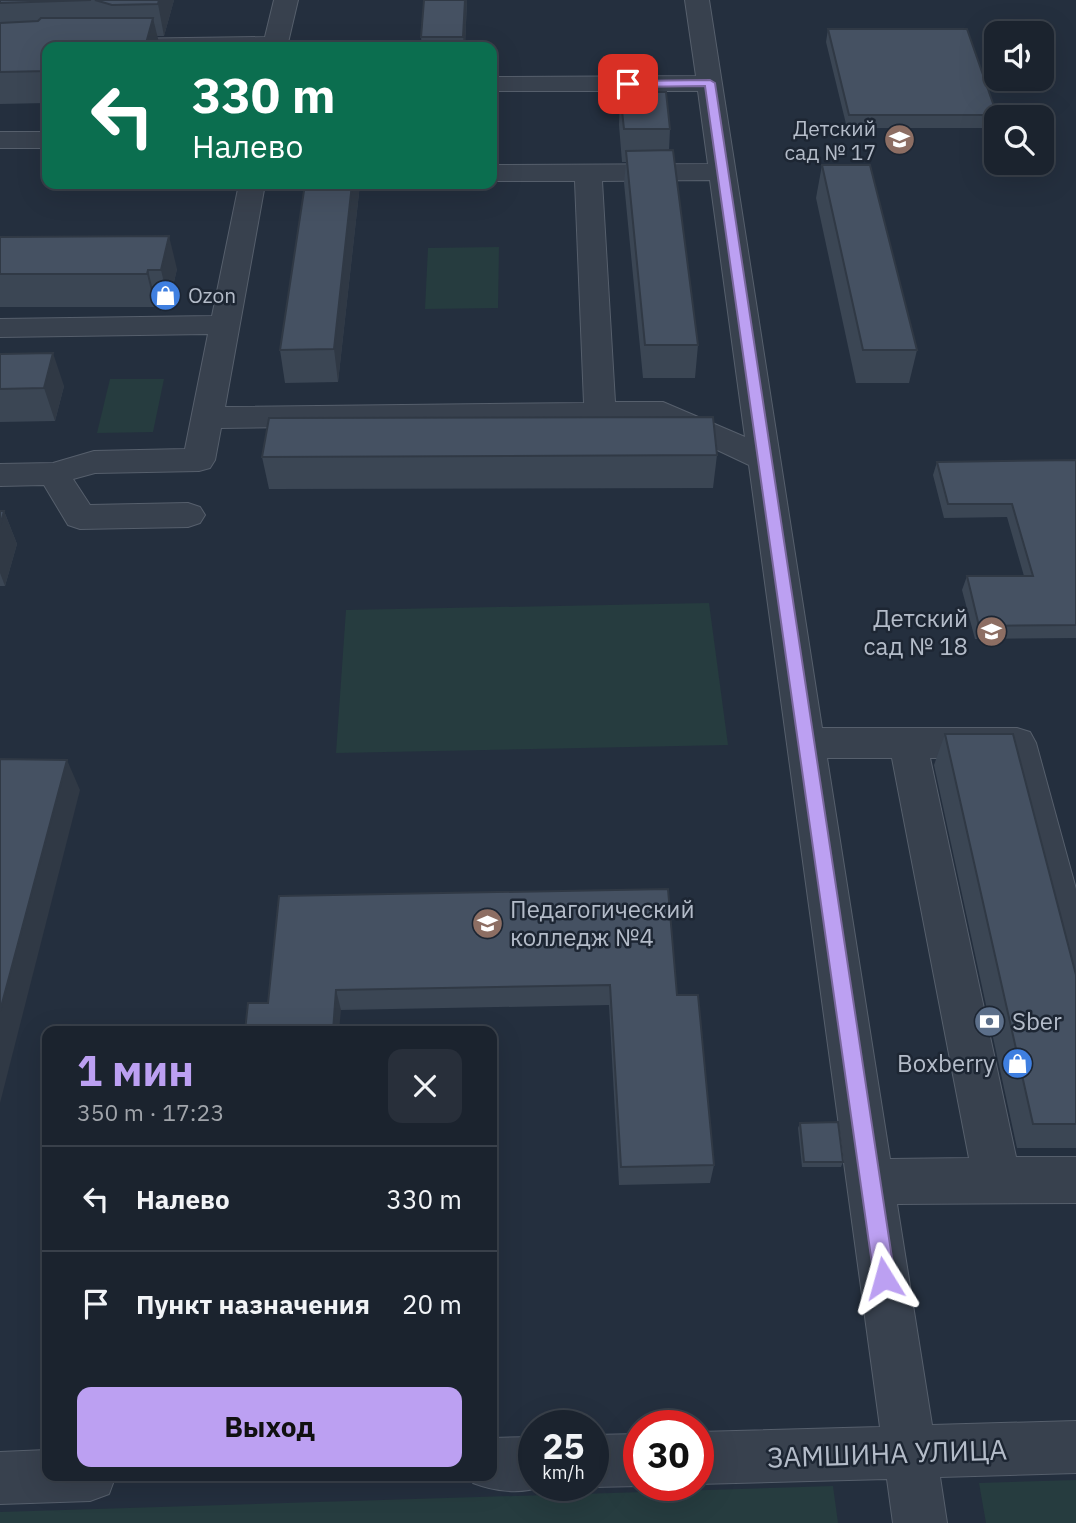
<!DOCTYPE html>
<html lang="ru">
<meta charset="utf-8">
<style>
body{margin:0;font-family:"IBM Plex Sans",sans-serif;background:#282f3a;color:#f1f3f6;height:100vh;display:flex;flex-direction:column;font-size:26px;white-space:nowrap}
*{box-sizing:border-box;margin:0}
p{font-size:23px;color:#a0a4aa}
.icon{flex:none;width:38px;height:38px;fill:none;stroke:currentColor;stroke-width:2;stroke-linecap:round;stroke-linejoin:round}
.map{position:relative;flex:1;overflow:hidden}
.details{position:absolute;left:42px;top:1026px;width:455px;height:455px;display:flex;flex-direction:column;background:#1b232e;border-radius:14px;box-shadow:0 7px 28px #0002,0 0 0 2px #39404a}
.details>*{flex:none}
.banner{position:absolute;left:42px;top:42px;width:455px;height:147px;border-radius:14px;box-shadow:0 7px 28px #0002,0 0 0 2px #39404a;background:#0b6e4f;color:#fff;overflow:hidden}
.controls{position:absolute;left:984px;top:21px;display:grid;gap:14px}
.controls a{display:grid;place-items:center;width:70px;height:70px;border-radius:14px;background:#1b232e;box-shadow:0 7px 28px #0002,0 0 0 2px #39404a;font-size:35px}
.speed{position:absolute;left:518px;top:1410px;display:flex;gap:14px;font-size:35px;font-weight:700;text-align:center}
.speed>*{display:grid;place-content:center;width:91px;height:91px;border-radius:50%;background:#1b232e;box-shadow:0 7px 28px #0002,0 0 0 2px #39404a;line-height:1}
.speed small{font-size:18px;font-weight:400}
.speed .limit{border:10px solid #d22;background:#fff;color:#111}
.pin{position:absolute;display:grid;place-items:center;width:60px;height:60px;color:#fff;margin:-30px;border-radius:14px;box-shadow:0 4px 10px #0006}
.me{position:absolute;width:77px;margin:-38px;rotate:352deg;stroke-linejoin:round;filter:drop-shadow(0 0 5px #0008)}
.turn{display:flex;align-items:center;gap:24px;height:147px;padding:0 35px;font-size:32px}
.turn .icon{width:91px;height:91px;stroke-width:2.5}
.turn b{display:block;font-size:49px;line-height:60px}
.round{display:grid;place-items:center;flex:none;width:74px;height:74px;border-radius:14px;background:#282f3a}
.head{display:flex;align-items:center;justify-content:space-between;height:119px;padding:0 35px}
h1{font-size:42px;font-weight:800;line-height:52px;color:#bca0f2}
.action{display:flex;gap:14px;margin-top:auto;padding:14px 35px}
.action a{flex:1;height:80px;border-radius:14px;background:#bca0f2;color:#111;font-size:28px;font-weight:800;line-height:80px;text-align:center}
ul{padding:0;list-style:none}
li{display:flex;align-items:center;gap:21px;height:105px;padding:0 35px;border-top:2px solid #39404a}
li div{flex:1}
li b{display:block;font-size:26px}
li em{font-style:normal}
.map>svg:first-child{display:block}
.green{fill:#263c3f}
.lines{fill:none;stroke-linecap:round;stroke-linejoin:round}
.minor-casing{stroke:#565f6c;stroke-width:2}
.minor{fill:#38414e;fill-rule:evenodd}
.wall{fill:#3b4654}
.shaded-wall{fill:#303945}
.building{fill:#455162;stroke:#303945;stroke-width:2}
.route{fill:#bca0f2;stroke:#7a689d;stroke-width:2}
.labels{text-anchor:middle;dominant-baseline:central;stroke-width:5;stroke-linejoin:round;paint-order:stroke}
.far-poi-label{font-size:21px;fill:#b4bcc9;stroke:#1d2633;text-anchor:end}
.poi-label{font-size:24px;fill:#b4bcc9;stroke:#1d2633;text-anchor:end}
.near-street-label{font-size:28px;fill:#b4bcc9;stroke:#1d2633}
</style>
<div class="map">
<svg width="1076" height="1523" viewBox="0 0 1076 1523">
<rect width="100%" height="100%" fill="#242f3e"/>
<g class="green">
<polygon points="499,247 498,308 425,309 428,248"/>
<polygon points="110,379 164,379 153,432 97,433"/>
<polygon points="709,603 728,745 336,753 346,610"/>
<polygon points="1076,1480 1076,1523 986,1523 979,1483"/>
<polygon points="833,1486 838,1523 0,1523 0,1512"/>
</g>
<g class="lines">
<defs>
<g id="minor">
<polygon points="274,0 298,0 287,47 47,47 47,50 0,52 0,38 102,34 119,39 265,37"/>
<path d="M 685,0 L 709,0 L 822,728 L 1017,728 L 1030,732 L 1036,743 L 1076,889 L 1076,986 L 1061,980 L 1055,967 L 1002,758 L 930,758 L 1016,1157 L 1076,1157 L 1076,1203 L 897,1204 L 932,1425 L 1076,1421 L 1076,1473 L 940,1477 L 947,1523 L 893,1523 L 887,1479 L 698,1484 L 698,1432 L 880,1427 L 749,465 L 658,422 L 221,428 L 215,460 L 210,468 L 199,471 L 95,473 L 73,479 L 90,505 L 188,503 L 200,507 L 205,515 L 200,523 L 188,527 L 80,529 L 68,525 L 44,485 L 0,486 L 0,464 L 53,463 L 94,451 L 185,449 L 208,334 L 0,337 L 0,319 L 212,316 L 239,184 L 265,184 L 225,407 L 584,403 L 575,181 L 492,181 L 492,165 L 708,164 L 698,91 L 492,91 L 492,77 L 696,76 ZM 710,180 L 745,437 L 663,402 L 615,402 L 602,181 ZM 827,758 L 892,758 L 969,1158 L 890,1159 Z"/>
<rect x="0" y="132" width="47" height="16"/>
<polygon points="639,1434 640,1486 593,1487 589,1486 593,1486 593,1435"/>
<path d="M 534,1437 L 534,1486 L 542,1486 C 521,1495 494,1491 473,1483 L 470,1475 L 492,1475 L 492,1438 Z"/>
<polygon points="47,1450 47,1475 116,1475 109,1494 90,1501 0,1504 0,1452"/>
</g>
</defs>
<use href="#minor" class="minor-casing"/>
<use href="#minor" class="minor"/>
</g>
<g class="wall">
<polygon points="0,0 174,0 164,36 157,36 160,47 47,47 47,103 0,104"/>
<polygon points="467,0 465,47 422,47 421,37"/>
<polygon points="828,29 997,115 996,117 994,128 847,128 826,42"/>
<polygon points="620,92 670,129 669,150 698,345 695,378 643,378 624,183 626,162 622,162 619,125"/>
<polygon points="822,165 917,350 909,383 856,383 816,198"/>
<polygon points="305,184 360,184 338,382 285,383 280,350"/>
<polygon points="0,237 177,269 169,303 156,303 155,307 0,307"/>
<polygon points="0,354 64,386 55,421 0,422"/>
<polygon points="717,455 713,488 269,489 262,457"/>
<polygon points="1076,460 1076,638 975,639 962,590 967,576 1024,576 1007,517 944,518 933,475 937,462"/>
<polygon points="0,511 4,511 17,544 5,586 0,586"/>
<polygon points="945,734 1076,975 1076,1148 1017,1148 934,765"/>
<polygon points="279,896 677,995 714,1165 710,1183 619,1185 609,1005 341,1010 268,1003"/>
<polygon points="800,1123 843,1162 841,1167 802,1167 798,1128"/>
</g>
<g class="shaded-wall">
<polygon points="159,0 174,0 164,36 158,4"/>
<polygon points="465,0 467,0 465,47 463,47"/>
<polygon points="153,18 160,47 145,47"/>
<polygon points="352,184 360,184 338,382 334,349"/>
<polygon points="169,236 177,269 169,303 161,270"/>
<polygon points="148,270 156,303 155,307 147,274"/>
<polygon points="53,353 64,386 55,421 44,388"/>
<polygon points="4,511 17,544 5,586 0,573 0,526"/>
<polygon points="67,760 80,790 0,1103 0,1011"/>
<polygon points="336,990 341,1010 339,1031 333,1031"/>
</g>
<g class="building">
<polygon points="0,0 91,0 0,3"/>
<polygon points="95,0 159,0 158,4 112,5"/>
<polygon points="424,0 465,0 463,37 421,37"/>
<polygon points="41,18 153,18 145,47 47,47 47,71 0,72 0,23 38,21"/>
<polygon points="828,29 967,29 997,115 849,115"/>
<polygon points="620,92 666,92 670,129 624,129"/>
<polygon points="673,150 698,345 645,345 626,151"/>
<polygon points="822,165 870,165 917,350 863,350"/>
<polygon points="305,184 352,184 334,349 280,350"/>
<polygon points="169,236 161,270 148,270 147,274 0,274 0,237"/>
<polygon points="53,353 44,388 0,389 0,354"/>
<polygon points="713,417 717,455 262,457 269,418"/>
<polygon points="1076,460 1076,625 979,626 967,576 1033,576 1012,504 948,504 937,462"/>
<polygon points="0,511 4,511 0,526"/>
<polygon points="945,734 1013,734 1076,975 1076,1124 1033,1124"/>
<polygon points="0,759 67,760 0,1011"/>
<polygon points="668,889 677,995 698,995 714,1165 621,1167 610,985 336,990 333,1031 245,1031 248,1003 268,1003 279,896"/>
<polygon points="838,1122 843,1162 804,1162 800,1123"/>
</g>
<polygon class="route" points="710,80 715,83 895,1278 892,1286 884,1288 877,1286 874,1278 705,86 628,87 623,84 628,81"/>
<defs>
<symbol id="school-disc" viewBox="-11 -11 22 22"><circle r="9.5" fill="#8d6e63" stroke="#1d2633"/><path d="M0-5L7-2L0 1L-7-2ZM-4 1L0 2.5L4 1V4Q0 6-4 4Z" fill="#fff"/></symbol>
<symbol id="shop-disc" viewBox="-11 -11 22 22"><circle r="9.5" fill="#3f7fe0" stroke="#1d2633"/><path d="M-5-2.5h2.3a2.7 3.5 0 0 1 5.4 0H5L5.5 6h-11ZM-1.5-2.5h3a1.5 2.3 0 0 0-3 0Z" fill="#fff"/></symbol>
<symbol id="university-disc" viewBox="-11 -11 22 22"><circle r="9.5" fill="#8d6e63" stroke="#1d2633"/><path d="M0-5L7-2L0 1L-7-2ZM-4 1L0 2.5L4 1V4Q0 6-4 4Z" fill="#fff"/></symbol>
<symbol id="bank-disc" viewBox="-11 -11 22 22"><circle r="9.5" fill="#5c6f8a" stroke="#1d2633"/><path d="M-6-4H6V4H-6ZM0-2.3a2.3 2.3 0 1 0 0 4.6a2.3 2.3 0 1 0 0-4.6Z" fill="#fff"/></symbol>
</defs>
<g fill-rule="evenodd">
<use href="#school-disc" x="882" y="122" width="35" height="35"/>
<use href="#shop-disc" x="148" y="278" width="35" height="35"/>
<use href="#school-disc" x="974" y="614" width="35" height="35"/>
<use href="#university-disc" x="470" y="906" width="35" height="35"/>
<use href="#bank-disc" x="972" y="1004" width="35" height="35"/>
<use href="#shop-disc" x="1000" y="1046" width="35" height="35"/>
</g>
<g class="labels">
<g class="far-poi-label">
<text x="876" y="128">Детский<tspan x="876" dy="24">сад № 17</tspan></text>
<text x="188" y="295" text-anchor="start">Ozon</text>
</g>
<g class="poi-label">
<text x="968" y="618">Детский<tspan x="968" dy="28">сад № 18</tspan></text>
<text x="510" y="909" text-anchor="start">Педагогический<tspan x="510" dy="28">колледж №4</tspan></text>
<text x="1012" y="1021" text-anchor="start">Sber</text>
<text x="995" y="1063">Boxberry</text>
</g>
<g class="near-street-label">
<text transform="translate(887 1453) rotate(-2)">ЗАМШИНА УЛИЦА</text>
</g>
</g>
</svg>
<div class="controls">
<a><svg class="icon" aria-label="sound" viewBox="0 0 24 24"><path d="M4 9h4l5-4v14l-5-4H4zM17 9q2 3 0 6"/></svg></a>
<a><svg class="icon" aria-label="search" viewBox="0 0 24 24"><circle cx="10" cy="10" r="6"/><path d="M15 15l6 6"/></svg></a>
</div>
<div class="speed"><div>25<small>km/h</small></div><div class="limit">30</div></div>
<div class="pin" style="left:628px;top:84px;background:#d93025"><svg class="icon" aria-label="arrive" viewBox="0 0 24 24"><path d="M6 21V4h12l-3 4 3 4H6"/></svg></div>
<svg class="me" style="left:884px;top:1278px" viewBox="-20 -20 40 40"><path d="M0-17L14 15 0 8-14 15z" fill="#bca0f2" stroke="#fff" stroke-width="4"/></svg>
<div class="banner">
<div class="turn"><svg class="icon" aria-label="left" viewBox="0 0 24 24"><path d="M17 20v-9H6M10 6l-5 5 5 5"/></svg><div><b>330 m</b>Налево</div></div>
</div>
<section class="details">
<div class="head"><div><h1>1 мин</h1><p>350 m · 17:23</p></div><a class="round"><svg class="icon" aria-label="close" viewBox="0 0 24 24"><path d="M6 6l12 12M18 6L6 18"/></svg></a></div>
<ul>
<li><svg class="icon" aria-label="left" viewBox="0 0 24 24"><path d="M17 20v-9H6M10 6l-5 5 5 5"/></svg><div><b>Налево</b></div><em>330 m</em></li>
<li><svg class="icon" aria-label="arrive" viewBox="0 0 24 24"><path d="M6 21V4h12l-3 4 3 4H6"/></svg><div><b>Пункт назначения</b></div><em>20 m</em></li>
</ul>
<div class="action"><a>Выход</a></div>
</section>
</div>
